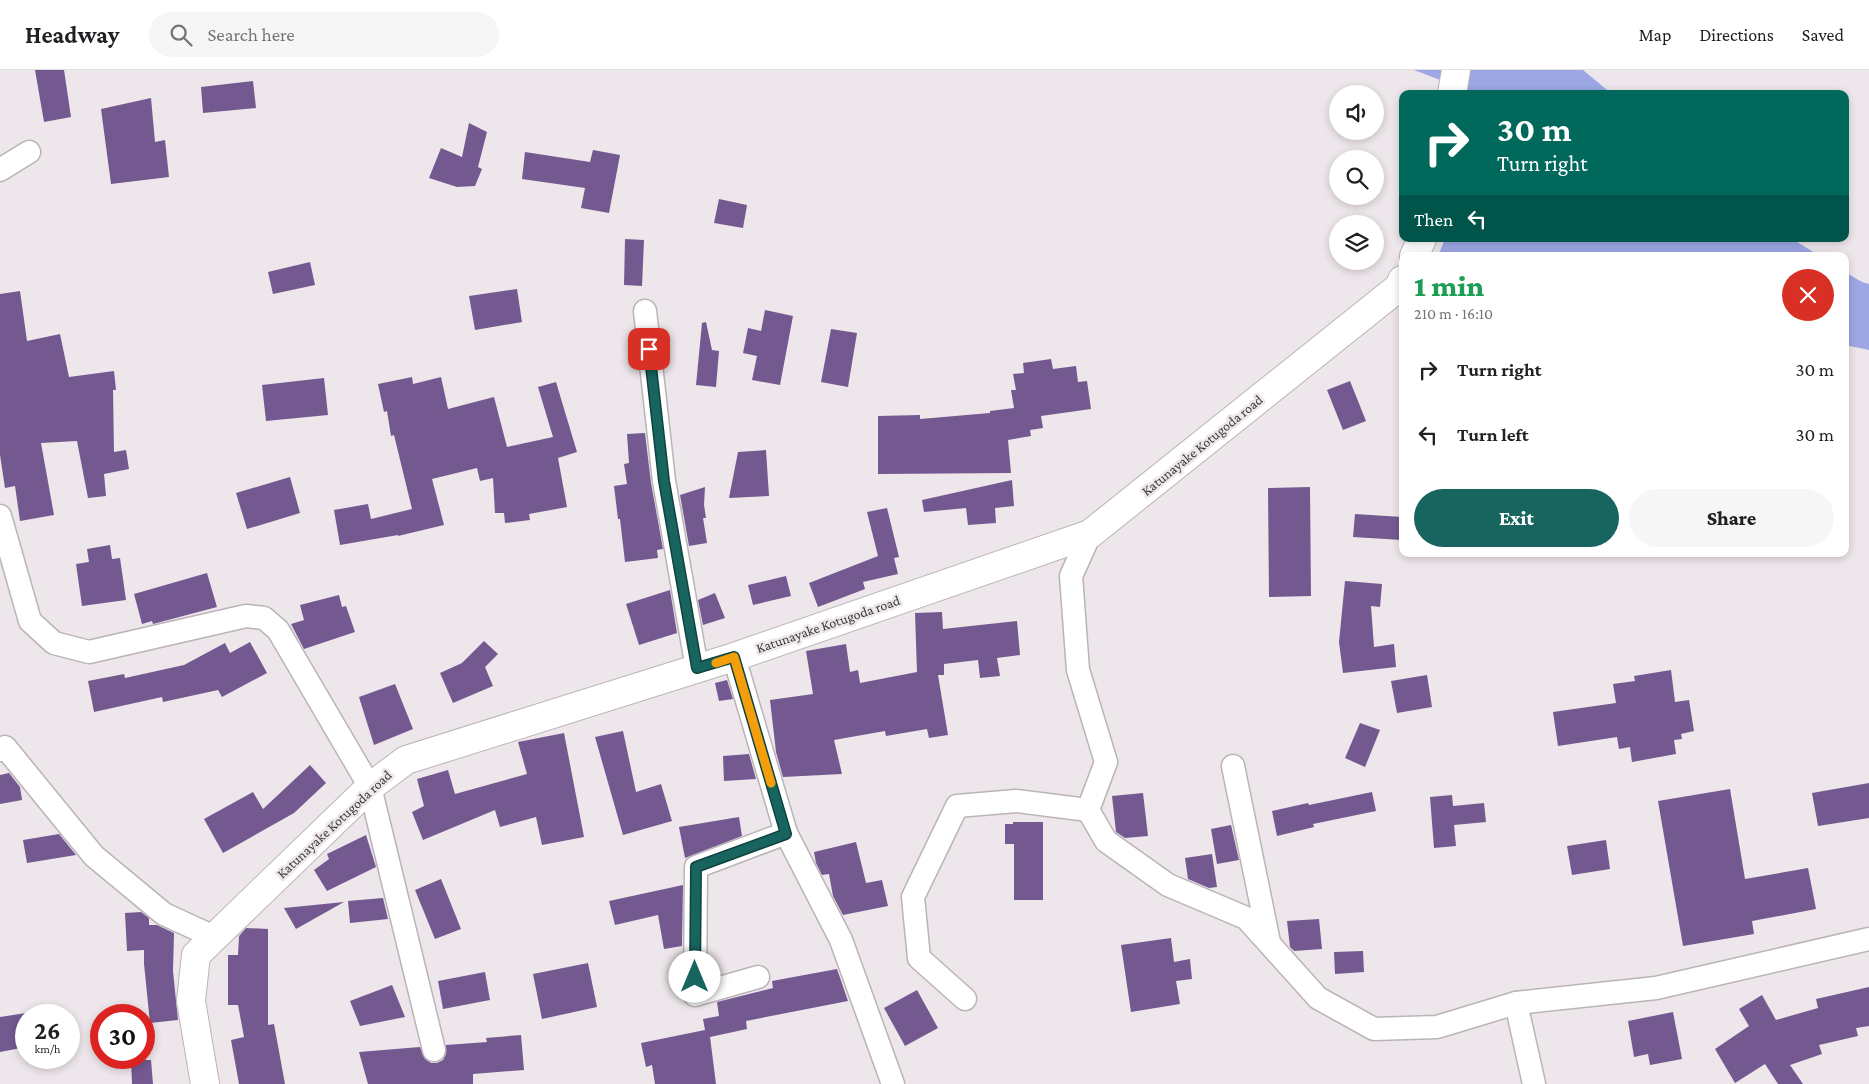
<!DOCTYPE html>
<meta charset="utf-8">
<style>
body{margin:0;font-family:"Crimson Pro",serif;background:#f6f6f6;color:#202124;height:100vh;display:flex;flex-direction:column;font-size:19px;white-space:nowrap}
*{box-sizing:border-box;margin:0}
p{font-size:16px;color:#757577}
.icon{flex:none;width:28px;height:28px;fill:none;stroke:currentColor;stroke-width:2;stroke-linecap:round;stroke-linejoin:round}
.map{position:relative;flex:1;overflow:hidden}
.details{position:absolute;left:1399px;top:182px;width:450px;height:305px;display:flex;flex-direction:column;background:#fff;border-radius:10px;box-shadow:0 2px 8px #0003}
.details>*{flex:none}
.top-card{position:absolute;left:1399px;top:20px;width:450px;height:152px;border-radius:10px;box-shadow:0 2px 8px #0003;background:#00695c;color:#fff;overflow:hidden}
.fabs{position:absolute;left:1329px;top:15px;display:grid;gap:10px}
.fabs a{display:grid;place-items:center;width:55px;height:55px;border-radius:50%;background:#fff;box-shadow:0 2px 8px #0003;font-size:25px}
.speed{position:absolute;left:15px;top:934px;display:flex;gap:10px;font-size:25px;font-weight:700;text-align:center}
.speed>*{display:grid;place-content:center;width:65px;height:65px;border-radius:50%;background:#fff;box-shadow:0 2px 8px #0003;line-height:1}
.speed small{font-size:12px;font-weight:400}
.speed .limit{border:8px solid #d22;background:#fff;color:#111}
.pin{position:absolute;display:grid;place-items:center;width:42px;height:42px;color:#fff;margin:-21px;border-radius:10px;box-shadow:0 2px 8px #0006}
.me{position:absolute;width:55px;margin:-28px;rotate:0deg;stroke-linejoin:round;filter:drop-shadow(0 0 4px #0008)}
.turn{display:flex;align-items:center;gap:18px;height:105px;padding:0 15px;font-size:22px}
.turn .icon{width:65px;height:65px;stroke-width:2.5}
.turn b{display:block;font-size:35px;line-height:42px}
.then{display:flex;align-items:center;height:48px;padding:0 15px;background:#0003;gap:10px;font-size:19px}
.round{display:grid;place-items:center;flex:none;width:52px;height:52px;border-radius:26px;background:#f6f6f6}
.overview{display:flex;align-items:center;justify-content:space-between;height:85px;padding:0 15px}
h1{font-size:30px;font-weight:800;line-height:38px;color:#1e9e55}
.action{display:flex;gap:10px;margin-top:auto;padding:10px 15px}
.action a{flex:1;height:58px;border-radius:30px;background:#186560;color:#fff;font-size:20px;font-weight:800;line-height:58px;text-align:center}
.action a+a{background:#f6f6f6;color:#202124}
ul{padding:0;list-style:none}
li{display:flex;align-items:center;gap:15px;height:65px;padding:0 15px}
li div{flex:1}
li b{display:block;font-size:19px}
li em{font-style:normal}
header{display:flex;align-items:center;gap:30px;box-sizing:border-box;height:70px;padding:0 25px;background:#fff;border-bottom:1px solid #e0e0e0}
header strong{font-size:24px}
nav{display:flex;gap:28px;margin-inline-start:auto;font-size:18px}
.search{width:350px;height:45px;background:#f6f6f6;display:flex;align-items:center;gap:12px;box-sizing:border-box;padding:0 18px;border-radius:28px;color:#757577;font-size:19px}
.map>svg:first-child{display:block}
.water{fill:#9ca7e4}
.building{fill:#745990}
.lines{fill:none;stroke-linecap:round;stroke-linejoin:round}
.minor-casing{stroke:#bab4b8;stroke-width:25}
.secondary-casing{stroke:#bab4b8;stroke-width:30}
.minor{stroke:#fff;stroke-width:22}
.secondary{stroke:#fff;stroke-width:28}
.route-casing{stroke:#10423e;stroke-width:12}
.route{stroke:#186560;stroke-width:9}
.slow{stroke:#f59e0b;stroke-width:9}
.labels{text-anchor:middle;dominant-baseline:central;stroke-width:5;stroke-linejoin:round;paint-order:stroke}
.street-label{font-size:14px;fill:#3b393b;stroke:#ede6eb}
</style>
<header>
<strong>Headway</strong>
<div class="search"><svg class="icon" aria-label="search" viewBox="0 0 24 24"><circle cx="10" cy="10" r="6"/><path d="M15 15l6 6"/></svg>Search here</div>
<nav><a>Map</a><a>Directions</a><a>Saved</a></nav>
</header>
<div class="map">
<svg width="1869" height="1014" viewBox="0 0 1869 1014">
<rect width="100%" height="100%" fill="#ede6eb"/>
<g class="water">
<polygon points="1414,0 1583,0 1612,24 1477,24"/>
<polygon points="1445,169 1792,169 1820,186 1588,186 1558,183 1535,186 1438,186"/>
<polygon points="1845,202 1862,212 1869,214 1869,280 1845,275"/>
</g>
<g class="building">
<polygon points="35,0 64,0 71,47 44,52"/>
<polygon points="253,11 256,38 203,43 201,17"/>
<polygon points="151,28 155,72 165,70 169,107 111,114 101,39"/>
<polygon points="469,53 487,62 478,97 482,99 475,116 457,117 429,108 441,78 462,87"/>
<polygon points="593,80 620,85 609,143 581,138 585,118 522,109 525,82 590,92"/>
<polygon points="719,129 747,135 743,158 714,153"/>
<polygon points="625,169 644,170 642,216 624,215"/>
<polygon points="310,192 315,215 273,224 268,202"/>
<polygon points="517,219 522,252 475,260 469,226"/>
<polygon points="20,221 27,271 60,264 69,307 114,301 116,320 113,320 114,382 126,380 129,399 104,404 106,426 88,428 77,371 41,373 54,445 20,451 15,416 5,418 0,385 0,224"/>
<polygon points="765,240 793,246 780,315 752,310 757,286 743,283 748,258 761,261"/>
<polygon points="706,252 712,280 719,281 716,317 696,315 702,253"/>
<polygon points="831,259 857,263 848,317 821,312"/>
<polygon points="1051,289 1053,299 1076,296 1078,312 1087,311 1091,339 1041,346 1043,358 1030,360 1031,366 1008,370 1011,403 878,404 878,346 920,345 920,349 990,343 990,341 1014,338 1011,320 1016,320 1013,304 1024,303 1023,293"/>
<polygon points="412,307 413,314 441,307 448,339 494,327 507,377 553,367 538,317 556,312 577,382 558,388 567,437 529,444 530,450 505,453 504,443 495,443 493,408 480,411 477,398 432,409 444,455 398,466 398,465 340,475 334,440 368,434 371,449 412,439 394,365 391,366 387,341 384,342 378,314"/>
<polygon points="324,308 328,345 266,351 262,315"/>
<polygon points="1350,311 1366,351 1343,360 1327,320"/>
<polygon points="645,363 651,413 663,479 657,480 658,488 625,492 620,449 618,449 614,416 627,414 624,394 629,393 627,364"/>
<polygon points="766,380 769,426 729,428 738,382"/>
<polygon points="290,407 300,443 247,459 236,423"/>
<polygon points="1012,410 1014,436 995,438 996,453 968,455 966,438 924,442 922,430"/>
<polygon points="705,417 704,435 706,448 703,448 707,473 689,476 680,425"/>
<polygon points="1310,417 1311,526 1269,527 1268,418"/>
<polygon points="887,438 899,487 894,488 898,504 863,512 865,519 818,537 809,513 878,486 867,442"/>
<polygon points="1355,444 1402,447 1402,470 1353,467"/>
<polygon points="110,475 112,489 120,488 126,530 82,536 76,494 89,492 87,479"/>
<polygon points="207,503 217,537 153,554 152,551 142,554 134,524"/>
<polygon points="786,506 791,526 753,535 748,515"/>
<polygon points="1345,511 1382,514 1380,537 1371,536 1374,577 1394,574 1396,597 1343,603 1339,572"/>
<polygon points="670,520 677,563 639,575 626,534"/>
<polygon points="715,523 725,548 703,555 698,530"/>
<polygon points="339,525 342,537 346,536 355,562 304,579 291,554 304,550 300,535"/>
<polygon points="942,542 943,559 1017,551 1020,585 997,588 1000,606 980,608 978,590 944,594 944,605 938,605 948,665 929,668 927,659 886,666 885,661 834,670 842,704 783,707 776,682 770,630 813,624 806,581 846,574 850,602 858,600 860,613 917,602 915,543"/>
<polygon points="484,571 498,584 485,597 493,616 453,633 440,603 462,593"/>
<polygon points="250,572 267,603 222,627 218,620 163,632 162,627 94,642 88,611 124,604 125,608 184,595 225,573 230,583"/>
<polygon points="1671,600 1675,632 1689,630 1694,661 1681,664 1682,669 1674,670 1676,684 1632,692 1630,677 1619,679 1617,667 1558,676 1553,642 1616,633 1613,614 1635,611 1634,606"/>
<polygon points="1427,605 1432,637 1397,643 1391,611"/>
<polygon points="727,610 733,629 719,631 715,613"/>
<polygon points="395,614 413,659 374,675 359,627"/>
<polygon points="1360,653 1380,660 1365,697 1345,688"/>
<polygon points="623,661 636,722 661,714 672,751 623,765 595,667"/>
<polygon points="564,663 584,767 542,775 536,747 500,757 495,740 423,770 412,742 424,736 417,709 448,700 455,724 527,704 518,672"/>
<polygon points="749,684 756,709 724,711 723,686"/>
<polygon points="310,695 326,713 294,743 223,783 204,749 253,722 263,739"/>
<polygon points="9,703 20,717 22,730 0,734 0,705"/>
<polygon points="1869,713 1869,748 1818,756 1812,723"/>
<polygon points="1730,719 1745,809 1808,798 1816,839 1752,851 1754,864 1683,876 1658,731"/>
<polygon points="1372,722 1376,741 1313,754 1314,757 1277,766 1272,741 1308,733 1309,735"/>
<polygon points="1143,723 1148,766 1125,768 1116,762 1112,726"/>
<polygon points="1452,725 1453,736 1484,733 1486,752 1454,755 1456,776 1434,778 1430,727"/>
<polygon points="739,747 742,766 685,788 679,757"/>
<polygon points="1013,752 1043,752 1043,830 1014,830 1014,774 1005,774 1005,754 1013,754"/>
<polygon points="1231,755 1239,790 1217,794 1211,759"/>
<polygon points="59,764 76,785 27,793 23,770"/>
<polygon points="366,765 376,797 327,821 314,800 329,789 327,784"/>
<polygon points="1606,770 1610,799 1572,805 1567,776"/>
<polygon points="856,772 866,813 882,810 888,836 843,845 833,826 829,804 822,805 816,793 814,782"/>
<polygon points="1212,784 1217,817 1209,818 1188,809 1185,788"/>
<polygon points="441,809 461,859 435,869 415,820"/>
<polygon points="683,815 682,876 664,879 658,845 615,855 609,831"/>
<polygon points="383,828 388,849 350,853 348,831"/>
<polygon points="344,832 296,859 284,838"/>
<polygon points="141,842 149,848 149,855 157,855 174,863 173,901 178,950 150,953 144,894 144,880 127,881 125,843"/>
<polygon points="1319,849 1322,879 1294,881 1290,877 1287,851"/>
<polygon points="246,858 268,859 268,955 274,954 285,1014 239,1014 231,970 244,967 238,935 228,935 228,885 238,885 239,866"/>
<polygon points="1171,868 1174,892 1190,889 1192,909 1176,911 1180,934 1131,942 1121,875"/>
<polygon points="1363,881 1364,902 1335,904 1334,882"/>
<polygon points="588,893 597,937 542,949 533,904"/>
<polygon points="837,899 848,931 746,951 747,959 710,967 716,1014 655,1014 652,995 646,997 641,973 705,960 703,949 719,946 717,932 773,918 772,911"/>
<polygon points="485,902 490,930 443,939 438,911"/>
<polygon points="392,915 405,947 360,956 350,931"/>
<polygon points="1869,917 1869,956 1856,958 1858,966 1819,975 1822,984 1790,995 1803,1014 1778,1014 1765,994 1735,1013 1715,979 1749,956 1739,939 1762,925 1776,950 1818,938 1816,929"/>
<polygon points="917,920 938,958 905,976 884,938"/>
<polygon points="1673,942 1682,989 1650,995 1648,984 1634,987 1628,951"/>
<polygon points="26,943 26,967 20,968 21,978 0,982 0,947"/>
<polygon points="521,965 524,1000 473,1004 473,1014 368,1014 359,982 420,977 425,989 431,993 437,993 443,990 446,984 446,975 487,972 486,968"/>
<polygon points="131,990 151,990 153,1014 132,1014"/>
</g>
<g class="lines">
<defs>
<g id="minor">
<polyline points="0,100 29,82"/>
<polyline points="645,241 664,411 697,598"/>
<polyline points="0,446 30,551 54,573 89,582 246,546 264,548 278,560 370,717 434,980"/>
<polyline points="1090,464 1071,506 1078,600 1106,692 1088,740 1106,771 1168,815 1246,848 1318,928 1374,959 1437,957 1516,933 1656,918 1869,869"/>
<polyline points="734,587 786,763 696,797 695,925 758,907"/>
<polyline points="0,680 5,677 94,786 164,844 214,867"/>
<polyline points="1233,696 1269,872"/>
<polyline points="786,763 841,870 893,1014"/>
<polyline points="965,929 919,888 913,827 957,736 1016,731 1088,740"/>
<polyline points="1516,933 1534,1014"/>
</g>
<g id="secondary">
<polyline points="1452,24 1456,0"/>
<polyline points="1414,186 1422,169"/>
<polyline points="205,1014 191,931 196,885 370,717 406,690 734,587 1090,464 1399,217 1402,210"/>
</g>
</defs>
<use href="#minor" class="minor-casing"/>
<use href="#secondary" class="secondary-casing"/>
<use href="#minor" class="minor"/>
<use href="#secondary" class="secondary"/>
</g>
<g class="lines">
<defs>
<polyline id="route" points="649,279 664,411 697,598 734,587 786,764 696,797 695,907"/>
</defs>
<use href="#route" class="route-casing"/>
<use href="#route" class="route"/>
<polyline class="slow" points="716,593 734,587 771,713"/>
</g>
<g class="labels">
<g class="street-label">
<text transform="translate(1202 375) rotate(-39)">Katunayake Kotugoda road</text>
<text transform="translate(828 554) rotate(-19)">Katunayake Kotugoda road</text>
<text transform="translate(334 754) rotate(-43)">Katunayake Kotugoda road</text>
</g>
</g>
</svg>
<div class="fabs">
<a><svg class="icon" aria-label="sound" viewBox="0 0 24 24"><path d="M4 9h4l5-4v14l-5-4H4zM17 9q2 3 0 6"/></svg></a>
<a><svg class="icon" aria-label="search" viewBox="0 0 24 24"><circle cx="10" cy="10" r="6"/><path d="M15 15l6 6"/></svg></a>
<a><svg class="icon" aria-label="layers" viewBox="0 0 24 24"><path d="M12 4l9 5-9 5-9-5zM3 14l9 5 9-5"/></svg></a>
</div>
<div class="speed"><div>26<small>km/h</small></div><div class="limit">30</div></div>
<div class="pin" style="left:649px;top:279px;background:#d93025"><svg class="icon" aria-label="arrive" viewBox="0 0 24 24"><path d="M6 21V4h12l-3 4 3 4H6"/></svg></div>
<svg class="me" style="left:695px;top:907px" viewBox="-20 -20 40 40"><circle r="19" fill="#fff"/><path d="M0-13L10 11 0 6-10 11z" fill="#186560"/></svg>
<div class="top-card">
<div class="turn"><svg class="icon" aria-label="right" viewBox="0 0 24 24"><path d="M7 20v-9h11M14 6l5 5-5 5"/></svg><div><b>30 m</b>Turn right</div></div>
<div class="then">Then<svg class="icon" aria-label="left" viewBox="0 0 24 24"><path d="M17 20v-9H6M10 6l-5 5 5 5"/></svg></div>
</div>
<section class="details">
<div class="overview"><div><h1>1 min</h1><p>210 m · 16:10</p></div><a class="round" style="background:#d93025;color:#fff"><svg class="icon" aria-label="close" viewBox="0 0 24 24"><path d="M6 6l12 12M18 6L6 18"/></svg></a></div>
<ul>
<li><svg class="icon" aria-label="right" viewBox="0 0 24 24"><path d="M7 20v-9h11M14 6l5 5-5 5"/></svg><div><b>Turn right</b></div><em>30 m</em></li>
<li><svg class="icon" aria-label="left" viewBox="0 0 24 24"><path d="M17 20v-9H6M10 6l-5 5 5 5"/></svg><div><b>Turn left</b></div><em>30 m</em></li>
</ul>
<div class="action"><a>Exit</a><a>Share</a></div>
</section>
</div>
